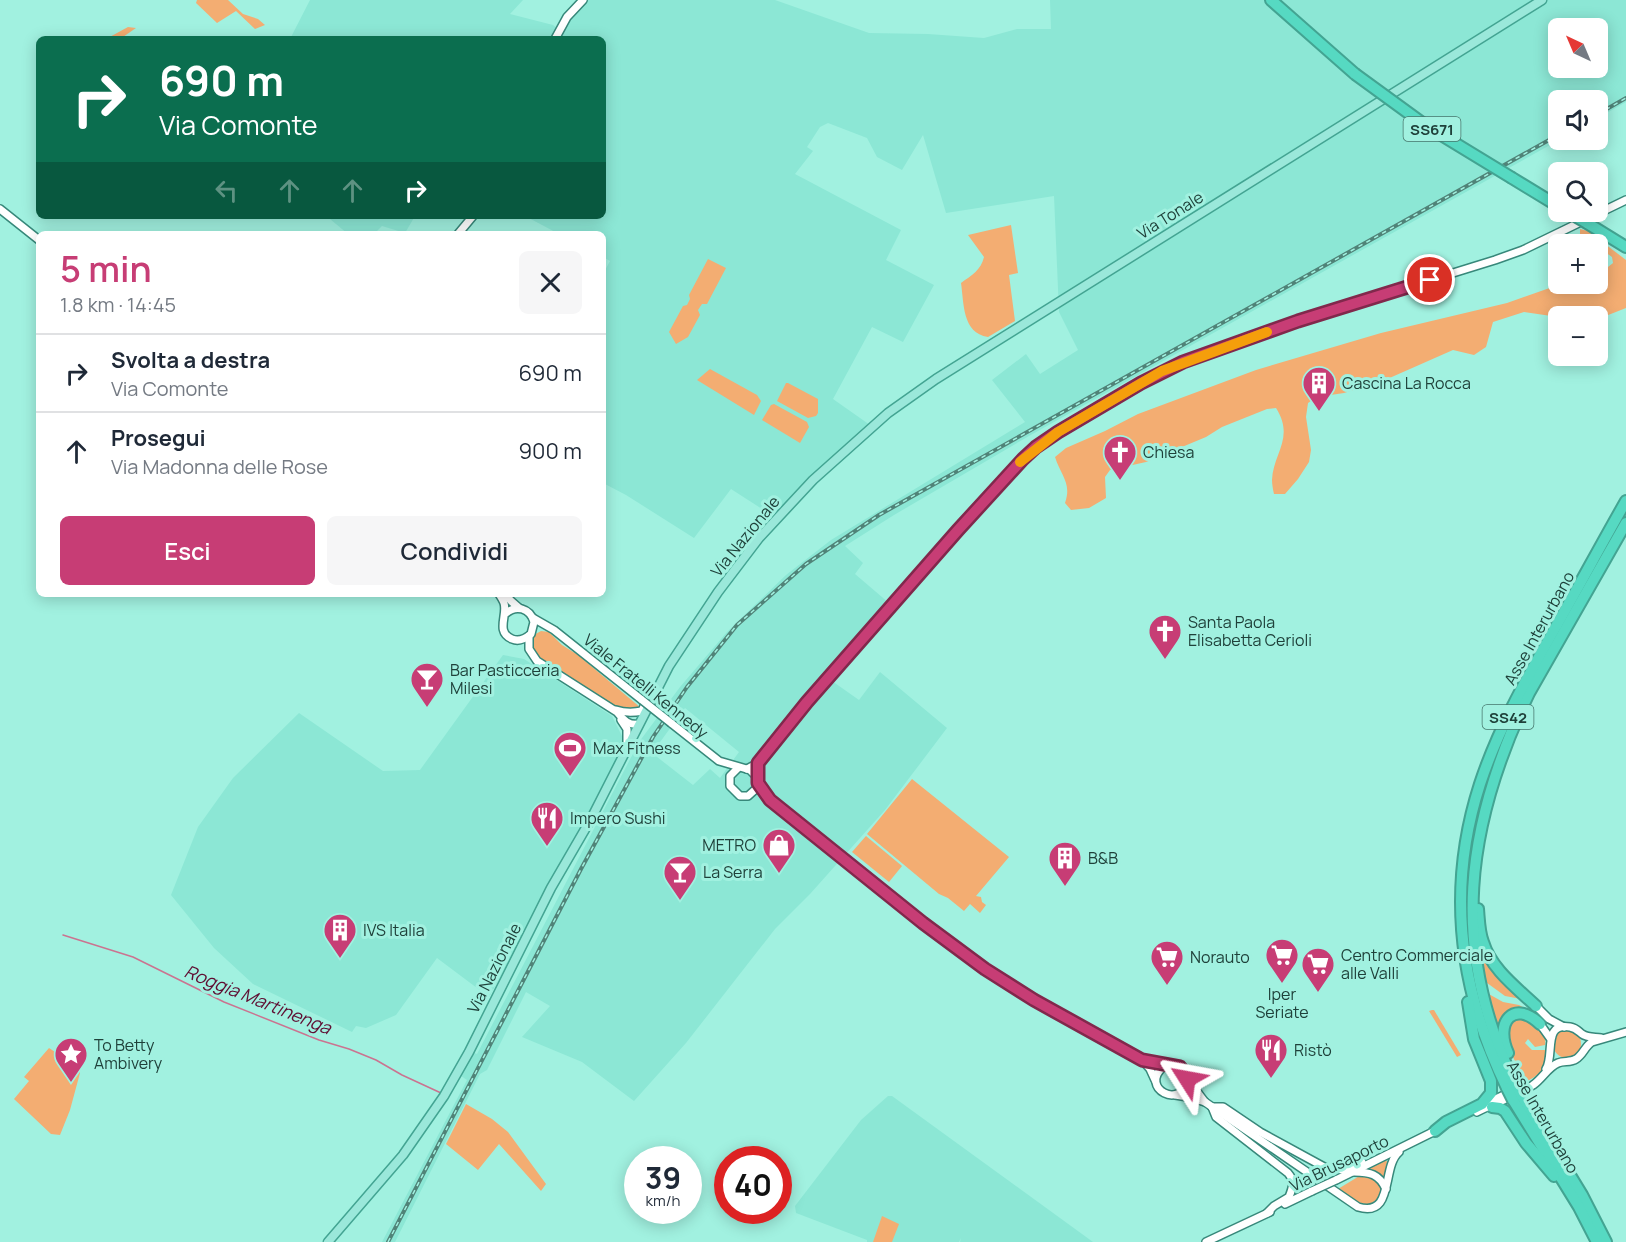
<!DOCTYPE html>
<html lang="it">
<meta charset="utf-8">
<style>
body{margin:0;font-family:Manrope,sans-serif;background:#f6f6f7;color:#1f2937;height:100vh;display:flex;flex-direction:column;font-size:22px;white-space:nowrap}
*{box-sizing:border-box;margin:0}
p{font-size:20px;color:#747a83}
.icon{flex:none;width:33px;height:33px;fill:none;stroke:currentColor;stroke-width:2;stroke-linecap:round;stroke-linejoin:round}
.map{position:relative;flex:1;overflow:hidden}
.sheet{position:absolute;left:36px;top:231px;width:570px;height:366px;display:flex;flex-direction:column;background:#fff;border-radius:9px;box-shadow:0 3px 15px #0003}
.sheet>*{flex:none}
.hud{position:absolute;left:36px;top:36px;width:570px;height:183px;border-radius:9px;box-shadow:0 3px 15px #0003;background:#0b6e4f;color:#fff;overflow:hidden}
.needle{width:39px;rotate:316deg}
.controls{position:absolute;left:1548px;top:18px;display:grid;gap:12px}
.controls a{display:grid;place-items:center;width:60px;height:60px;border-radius:9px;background:#fff;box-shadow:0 3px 15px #0003;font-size:30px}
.speed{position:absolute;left:624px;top:1146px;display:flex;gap:12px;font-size:30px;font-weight:700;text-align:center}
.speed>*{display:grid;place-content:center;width:78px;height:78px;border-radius:50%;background:#fff;box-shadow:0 3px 15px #0003;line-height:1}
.speed small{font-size:15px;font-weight:400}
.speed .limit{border:9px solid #d22;background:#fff;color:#111}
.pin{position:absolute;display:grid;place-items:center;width:51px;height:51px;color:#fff;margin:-26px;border:3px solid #fff;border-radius:50%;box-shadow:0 2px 6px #0007}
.me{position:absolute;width:66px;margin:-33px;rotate:304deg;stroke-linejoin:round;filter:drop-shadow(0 0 4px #0008)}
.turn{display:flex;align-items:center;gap:21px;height:126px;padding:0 24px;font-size:27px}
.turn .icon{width:78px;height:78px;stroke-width:2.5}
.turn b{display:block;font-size:42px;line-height:51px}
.lanes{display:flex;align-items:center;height:57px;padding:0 24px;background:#0003;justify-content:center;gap:30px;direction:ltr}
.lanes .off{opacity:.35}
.round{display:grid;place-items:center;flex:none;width:63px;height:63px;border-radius:9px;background:#f6f6f7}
.overview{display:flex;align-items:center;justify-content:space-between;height:102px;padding:0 24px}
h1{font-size:36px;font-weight:600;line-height:45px;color:#c73d75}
.primary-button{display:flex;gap:12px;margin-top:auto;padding:12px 24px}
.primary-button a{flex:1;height:69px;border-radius:9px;background:#c73d75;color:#fff;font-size:24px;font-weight:600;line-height:69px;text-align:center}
.primary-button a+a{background:#f6f6f7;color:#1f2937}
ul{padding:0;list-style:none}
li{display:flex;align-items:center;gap:18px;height:78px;padding:0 24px;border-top:2px solid #e0e1e3}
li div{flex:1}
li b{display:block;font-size:22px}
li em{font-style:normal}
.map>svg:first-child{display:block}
.built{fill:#8ce7d5;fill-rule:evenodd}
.green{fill:#f3ad72}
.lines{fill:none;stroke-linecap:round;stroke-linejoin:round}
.stream{stroke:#cb7390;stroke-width:1.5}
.minor-casing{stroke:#37887a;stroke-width:10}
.major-casing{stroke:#43a492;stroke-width:11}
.highway-casing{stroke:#43a492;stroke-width:14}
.minor{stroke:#fff;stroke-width:7}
.major{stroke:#9ae8da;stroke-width:8}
.highway{stroke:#56d9c2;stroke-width:10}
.rail-casing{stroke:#508378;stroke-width:4}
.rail{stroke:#a1f1e0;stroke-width:1.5;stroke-dasharray:4.5;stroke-linecap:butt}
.minor-bridge-casing{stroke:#37887a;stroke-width:10;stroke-linecap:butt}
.highway-bridge-casing{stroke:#43a492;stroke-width:14;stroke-linecap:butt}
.minor-bridge{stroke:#fff;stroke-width:7}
.highway-bridge{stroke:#56d9c2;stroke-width:10}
.route-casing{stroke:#81284c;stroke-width:15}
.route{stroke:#c73d75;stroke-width:10}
.slow{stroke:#f59e0b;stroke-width:10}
.labels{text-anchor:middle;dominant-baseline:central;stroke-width:6;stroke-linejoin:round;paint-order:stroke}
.shield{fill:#a1f1e0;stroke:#46766c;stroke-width:1.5}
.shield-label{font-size:15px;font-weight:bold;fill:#1f413a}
.street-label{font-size:16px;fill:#1f413a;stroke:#a1f1e0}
.poi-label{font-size:16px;fill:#1f413a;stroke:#a1f1e0;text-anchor:start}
.water-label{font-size:18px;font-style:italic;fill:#5f0e32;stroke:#a1f1e0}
</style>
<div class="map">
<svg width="1626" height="1242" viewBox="0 0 1626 1242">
<rect width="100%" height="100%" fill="#a1f1e0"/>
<g class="built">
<path d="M 310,0 L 523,0 L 510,14 L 553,25 L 562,32 L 569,19 L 588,0 L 775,0 L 869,33 L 928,34 L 984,38 L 1017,29 L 1051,29 L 1050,0 L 1626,0 L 1626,102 L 1598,118 L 1598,100 L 1558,100 L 1559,140 L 1029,436 L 894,515 L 845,546 L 863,563 L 855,574 L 896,609 L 832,681 L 859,700 L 880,672 L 947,728 L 885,810 L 810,894 L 775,929 L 686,1043 L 634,1101 L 582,1062 L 522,1037 L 550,1006 L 526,992 L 487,1070 L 480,1074 L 395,1242 L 382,1242 L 467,1080 L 461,1076 L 474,1053 L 477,1054 L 639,742 L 680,687 L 727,632 L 786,575 L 831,540 L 1025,422 L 992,380 L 1026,354 L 1040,374 L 1078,350 L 1059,312 L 1054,196 L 946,213 L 923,135 L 902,170 L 877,157 L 867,138 L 828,123 L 820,127 L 807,147 L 813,151 L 795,174 L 901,230 L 886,260 L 934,285 L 903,342 L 872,327 L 833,399 L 870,425 L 832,457 L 773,516 L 731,489 L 694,538 L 626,495 L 603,483 L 603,274 L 610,261 L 603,257 L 603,234 L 559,234 L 525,216 L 603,216 L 603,39 L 290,39 ZM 1558,28 L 1598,28 L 1598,68 L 1558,68 ZM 685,708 L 739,752 L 720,778 L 710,769 L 693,785 L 652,753 Z"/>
<polygon points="332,216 415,216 405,233 382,226 374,234 348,234 330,219"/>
<polygon points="503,655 524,659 612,716 625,742 555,879 489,997 437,958 396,1015 366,1028 356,1026 352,1032 253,984 214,948 171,895 198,827 233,778 299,713 383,771 420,770"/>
<polygon points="888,1096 892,1096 1093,1242 960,1242 961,1238 959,1242 867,1242 867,1240 796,1213 795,1206 861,1120"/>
</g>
<g class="green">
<polygon points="197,0 228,0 243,14 258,19 265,25 255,29 236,11 217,23 196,3"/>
<polygon points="128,27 136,28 120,39 106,39"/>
<path d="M 1011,225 L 1018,273 L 1009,275 L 1015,321 L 988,337 C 962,333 964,303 961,283 C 972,275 981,270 984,257 L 968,235 Z"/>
<path d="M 1580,229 L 1588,231 L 1626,260 L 1626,308 L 1598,319 L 1598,316 L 1558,317 L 1524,312 L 1493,322 L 1486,347 L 1474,355 L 1453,350 L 1385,380 L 1344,393 L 1317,397 L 1308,403 L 1306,417 L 1311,450 L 1309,462 L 1298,479 L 1285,494 L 1274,494 C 1273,490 1272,484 1272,480 C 1273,453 1295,438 1276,408 L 1267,409 L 1222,427 L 1206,437 L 1146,462 L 1110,470 L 1105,477 L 1106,498 L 1089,508 L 1071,510 L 1065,503 C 1072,483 1061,476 1055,457 L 1066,448 L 1105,431 L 1138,414 L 1256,370 L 1381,333 L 1507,303 L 1561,284 L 1598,284 L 1598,269 L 1608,267 L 1613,263 L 1612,257 L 1598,247 L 1598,244 L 1593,244 L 1580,236 Z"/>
<polygon points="708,259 726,268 707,304 702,304 698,310 700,315 688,337 676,344 669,332 683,306 687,305 690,299 689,295"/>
<polygon points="710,369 757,395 761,401 754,415 697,380"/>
<polygon points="786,383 788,383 818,399 818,413 816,416 808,418 777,401"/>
<polygon points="774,404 807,422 809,427 800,443 762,420 771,405"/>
<path d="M 541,631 L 549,632 L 562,645 L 578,655 L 641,708 C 632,712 624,711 615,707 L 538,657 L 531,651 L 532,636 Z"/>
<polygon points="912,779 1009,857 976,896 981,897 982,902 986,905 980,913 970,904 964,911 948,898 939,894 867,834"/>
<polygon points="866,836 902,866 889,882 852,852"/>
<polygon points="1478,935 1521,999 1505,996 1483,980"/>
<polygon points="1487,993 1503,1002 1519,1005 1532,1012 1524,1011 1498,1032"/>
<polygon points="1432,1010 1434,1010 1461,1055 1457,1057 1429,1011"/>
<path d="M 1515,1018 C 1529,1019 1548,1028 1545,1045 L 1535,1047 L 1528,1039 L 1525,1043 L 1532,1050 L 1546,1050 C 1551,1066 1539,1075 1526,1082 C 1515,1059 1506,1051 1507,1024 Z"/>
<circle cx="1567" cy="1044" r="14"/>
<polygon points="49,1048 79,1068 80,1073 70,1110 60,1135 51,1134 14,1099 29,1081 24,1077"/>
<polygon points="466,1104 492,1119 508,1132 546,1184 541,1191 499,1144 478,1170 446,1144"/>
<polygon points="1386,1160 1387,1162 1385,1177 1383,1179 1369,1169"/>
<polygon points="1361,1175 1373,1176 1382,1186 1379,1198 1369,1205 1357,1202 1338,1189"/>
<polygon points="882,1216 899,1224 892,1242 873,1242"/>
</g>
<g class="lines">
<polyline class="stream" points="63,935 133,957 224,1002 319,1040 349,1049 376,1060 402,1075 441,1093"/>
<defs>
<g id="minor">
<polyline points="555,39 567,17 583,0"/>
<polyline points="0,209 39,240"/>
<polyline points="458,234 473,216"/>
<path d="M 499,594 C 501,597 503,600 504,603 C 508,615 495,632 512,639 C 519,642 525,639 531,634 L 534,622 C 530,608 516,604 505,614"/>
<polyline points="505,594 511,601 519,608"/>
<polyline points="533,618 554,630 642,700"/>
<path d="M 529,636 L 529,649 L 537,661 L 617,712 C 623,719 628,726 639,724"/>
<path d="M 616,710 C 625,713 632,713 642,711 L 645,704"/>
<polyline points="621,720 627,729 627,746"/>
<polyline points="671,723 719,761 750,770 757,777"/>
<polyline points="738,768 730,776 730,786 740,796 748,796 758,787 758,763"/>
<polyline points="747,769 758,763 807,702 1023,459 1058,432 1141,383 1183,362 1298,321 1495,260 1523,250 1626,200"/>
<polyline points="758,783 770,800 923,923 985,969 1034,1000 1142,1060 1167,1065"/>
<polyline points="1536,1006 1549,1019 1564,1027"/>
<polyline points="1540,1024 1550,1038"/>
<polyline points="1142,1060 1150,1069 1155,1080"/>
<path d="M 1546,1069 C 1555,1055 1542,1022 1570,1027 C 1576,1028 1578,1031 1582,1034 C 1587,1038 1595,1037 1601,1038"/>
<path d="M 1187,1079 C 1182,1111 1139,1088 1163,1067 L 1176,1065 C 1183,1070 1198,1094 1205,1102"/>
<path d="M 1175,1095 L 1188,1097 L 1205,1102 L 1358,1207 C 1395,1218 1381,1167 1399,1152"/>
<polyline points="1485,1106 1490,1102 1512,1091"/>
<polyline points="1212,1107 1223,1107 1260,1132 1326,1168 1343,1170 1362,1162"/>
<path d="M 1212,1107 L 1216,1117 L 1288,1173 C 1295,1181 1293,1187 1289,1197 L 1274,1206 L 1267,1213"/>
<path d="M 1477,1112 C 1495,1102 1516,1097 1533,1085 C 1542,1079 1548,1067 1558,1063 C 1564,1060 1570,1063 1576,1059 C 1583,1055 1585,1046 1592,1042 L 1626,1032"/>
<path d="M 1354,1172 C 1370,1172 1379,1174 1386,1189"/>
<polyline points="1336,1180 1437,1130"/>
<polyline points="1285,1204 1312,1191"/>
<polyline points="1206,1242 1270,1212"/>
</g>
<polyline id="major" points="328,1242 403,1155 444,1096 469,1052 551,888 591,819 669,666 718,592 759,538 813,480 888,413 936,379 1542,0"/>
<g id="highway">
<polyline points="1271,0 1355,74"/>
<polyline points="1512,178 1558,206"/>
<polyline points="1587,223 1626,247"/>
<path d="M 1478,909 C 1479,920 1479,932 1483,942 C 1491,969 1517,988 1536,1006"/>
<path d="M 1508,1053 C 1494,1022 1514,999 1540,1024"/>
<path d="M 1515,1084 C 1449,948 1465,826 1529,693 L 1626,523"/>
<path d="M 1507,1088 C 1459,990 1446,889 1480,784 C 1498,729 1527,678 1555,628 C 1579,586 1602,543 1626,501"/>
<polyline points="1521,1095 1582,1195 1606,1242"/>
<polyline points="1513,1100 1579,1207 1597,1242"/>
<polyline points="1492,1107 1500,1108 1505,1111 1526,1143 1554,1176"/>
<polyline points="1435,1131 1446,1122 1482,1104 1491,1093 1491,1081 1474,1039 1468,1002"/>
</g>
</defs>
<use href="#minor" class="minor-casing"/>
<use href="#major" class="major-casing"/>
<use href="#highway" class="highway-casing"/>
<use href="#minor" class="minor"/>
<use href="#major" class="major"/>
<use href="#highway" class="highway"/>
<defs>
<g id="rail">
<polyline points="1598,114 1626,98"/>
<polyline points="388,1242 581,869 653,737 687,687 737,625 806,564 879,515 1558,135"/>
</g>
</defs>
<use href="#rail" class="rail-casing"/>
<use href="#rail" class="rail"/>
<defs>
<g id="minor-bridge">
<polyline points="642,700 671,723"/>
<polyline points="1312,1191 1336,1180"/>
</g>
<g id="highway-bridge">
<polyline points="1355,74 1425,125 1512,178"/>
<polyline points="1575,216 1587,223"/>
<polyline points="1515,1084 1521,1095"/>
<polyline points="1507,1088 1513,1100"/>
</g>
</defs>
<use href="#minor-bridge" class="minor-bridge-casing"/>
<use href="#highway-bridge" class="highway-bridge-casing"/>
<use href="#minor-bridge" class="minor-bridge"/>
<use href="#highway-bridge" class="highway-bridge"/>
</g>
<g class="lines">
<defs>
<polyline id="route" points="1187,1079 1180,1067 1142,1060 1034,1000 985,969 923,923 770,800 758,783 758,763 807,702 958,530 1023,459 1036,447 1058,432 1141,383 1183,362 1298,321 1430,280"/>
</defs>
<use href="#route" class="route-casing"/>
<use href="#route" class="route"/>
<polyline class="slow" points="1020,462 1058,432 1162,371 1267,332"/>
</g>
<defs>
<symbol id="building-pin" viewBox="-11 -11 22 30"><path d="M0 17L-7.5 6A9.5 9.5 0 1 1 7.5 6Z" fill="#c73d75" stroke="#a1f1e0"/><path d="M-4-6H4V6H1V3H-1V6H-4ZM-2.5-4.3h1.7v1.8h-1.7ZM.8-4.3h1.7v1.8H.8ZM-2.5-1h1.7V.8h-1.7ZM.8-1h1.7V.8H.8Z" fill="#fff"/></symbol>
<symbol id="church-pin" viewBox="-11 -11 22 30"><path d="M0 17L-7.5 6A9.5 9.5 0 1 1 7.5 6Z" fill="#c73d75" stroke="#a1f1e0"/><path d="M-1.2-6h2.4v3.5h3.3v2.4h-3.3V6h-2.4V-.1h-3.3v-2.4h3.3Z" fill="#fff"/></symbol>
<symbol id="bar-pin" viewBox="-11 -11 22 30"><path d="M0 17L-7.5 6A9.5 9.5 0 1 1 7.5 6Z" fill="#c73d75" stroke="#a1f1e0"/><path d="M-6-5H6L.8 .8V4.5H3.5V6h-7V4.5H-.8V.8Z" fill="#fff"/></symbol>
<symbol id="stadium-pin" viewBox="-11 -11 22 30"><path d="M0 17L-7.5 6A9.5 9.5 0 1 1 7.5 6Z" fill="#c73d75" stroke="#a1f1e0"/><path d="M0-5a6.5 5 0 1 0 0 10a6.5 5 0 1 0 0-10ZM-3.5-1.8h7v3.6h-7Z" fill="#fff"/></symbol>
<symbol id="restaurant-pin" viewBox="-11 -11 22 30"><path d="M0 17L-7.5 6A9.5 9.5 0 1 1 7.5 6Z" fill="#c73d75" stroke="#a1f1e0"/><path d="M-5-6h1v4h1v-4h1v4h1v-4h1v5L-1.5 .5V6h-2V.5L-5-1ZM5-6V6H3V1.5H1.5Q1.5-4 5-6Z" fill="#fff"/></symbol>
<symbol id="shop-pin" viewBox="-11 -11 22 30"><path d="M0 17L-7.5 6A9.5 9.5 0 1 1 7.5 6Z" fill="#c73d75" stroke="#a1f1e0"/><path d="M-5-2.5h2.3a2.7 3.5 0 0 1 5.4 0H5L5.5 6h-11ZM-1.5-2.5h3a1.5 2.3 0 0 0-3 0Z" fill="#fff"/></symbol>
<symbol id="supermarket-pin" viewBox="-11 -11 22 30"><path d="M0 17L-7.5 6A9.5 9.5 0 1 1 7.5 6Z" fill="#c73d75" stroke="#a1f1e0"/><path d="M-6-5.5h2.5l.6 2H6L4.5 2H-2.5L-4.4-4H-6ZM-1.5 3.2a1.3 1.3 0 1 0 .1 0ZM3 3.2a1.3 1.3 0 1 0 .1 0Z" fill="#fff"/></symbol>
<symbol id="sight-pin" viewBox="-11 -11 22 30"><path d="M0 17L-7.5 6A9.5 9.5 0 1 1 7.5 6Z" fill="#c73d75" stroke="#a1f1e0"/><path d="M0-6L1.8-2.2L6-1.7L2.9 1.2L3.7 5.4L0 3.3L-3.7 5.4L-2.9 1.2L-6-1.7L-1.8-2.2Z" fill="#fff"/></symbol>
</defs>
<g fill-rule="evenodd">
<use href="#building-pin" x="1300" y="364" width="38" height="52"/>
<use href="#church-pin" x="1101" y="433" width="38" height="52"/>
<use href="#church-pin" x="1146" y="612" width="38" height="52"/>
<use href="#bar-pin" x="408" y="660" width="38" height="52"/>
<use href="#stadium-pin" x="551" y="729" width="38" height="52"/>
<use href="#restaurant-pin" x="528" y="799" width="38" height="52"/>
<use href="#shop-pin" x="760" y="826" width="38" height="52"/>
<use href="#building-pin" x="1046" y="839" width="38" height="52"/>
<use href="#bar-pin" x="661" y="853" width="38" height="52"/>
<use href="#building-pin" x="321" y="911" width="38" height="52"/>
<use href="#supermarket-pin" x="1263" y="936" width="38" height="52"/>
<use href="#supermarket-pin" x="1148" y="938" width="38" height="52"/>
<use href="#supermarket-pin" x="1299" y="945" width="38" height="52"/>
<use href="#restaurant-pin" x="1252" y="1031" width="38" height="52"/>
<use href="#sight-pin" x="52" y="1035" width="38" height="52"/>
</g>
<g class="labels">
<g class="shield">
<rect x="1403.5" y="117" width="57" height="24" rx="4.5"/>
<rect x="1482.5" y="705" width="51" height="24" rx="4.5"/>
</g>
<g class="shield-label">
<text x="1432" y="129">SS671</text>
<text x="1508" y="717">SS42</text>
</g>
<g class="street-label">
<text transform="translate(1170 215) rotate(-32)">Via Tonale</text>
<text transform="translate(745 536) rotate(-51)">Via Nazionale</text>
<text transform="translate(1539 628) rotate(-61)">Asse Interurbano</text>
<text transform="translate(646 686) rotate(39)">Viale Fratelli Kennedy</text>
<text transform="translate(494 968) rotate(-63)">Via Nazionale</text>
<text transform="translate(1543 1117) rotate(60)">Asse Interurbano</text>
<text transform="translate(1339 1163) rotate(-26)">Via Brusaporto</text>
</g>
<g class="poi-label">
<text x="1342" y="383">Cascina La Rocca</text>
<text x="1143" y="452">Chiesa</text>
<text x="1188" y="622">Santa Paola<tspan x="1188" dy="18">Elisabetta Cerioli</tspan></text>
<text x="450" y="670">Bar Pasticceria<tspan x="450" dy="18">Milesi</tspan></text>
<text x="593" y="748">Max Fitness</text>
<text x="570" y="818">Impero Sushi</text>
<text x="756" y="845" text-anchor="end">METRO</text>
<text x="1088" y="858">B&amp;B</text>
<text x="703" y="872">La Serra</text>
<text x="363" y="930">IVS Italia</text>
<text x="1341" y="955">Centro Commerciale<tspan x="1341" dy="18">alle Valli</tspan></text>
<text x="1190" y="957">Norauto</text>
<text x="1282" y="994" text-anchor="middle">Iper<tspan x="1282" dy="18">Seriate</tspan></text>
<text x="94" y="1045">To Betty<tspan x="94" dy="18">Ambivery</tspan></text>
<text x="1294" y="1050">Ristò</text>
</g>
<g class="water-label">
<text transform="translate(258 999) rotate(22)">Roggia Martinenga</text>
</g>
</g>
</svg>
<div class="controls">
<a><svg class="needle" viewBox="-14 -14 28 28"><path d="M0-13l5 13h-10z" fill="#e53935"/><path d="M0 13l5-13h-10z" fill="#747a83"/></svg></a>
<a><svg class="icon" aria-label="sound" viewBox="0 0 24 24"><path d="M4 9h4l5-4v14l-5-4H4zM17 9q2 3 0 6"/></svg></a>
<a><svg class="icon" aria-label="search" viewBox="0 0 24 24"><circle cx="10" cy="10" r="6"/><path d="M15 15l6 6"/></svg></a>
<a>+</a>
<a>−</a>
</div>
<div class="speed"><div>39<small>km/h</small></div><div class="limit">40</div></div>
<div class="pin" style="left:1430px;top:280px;background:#d93025"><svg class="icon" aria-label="arrive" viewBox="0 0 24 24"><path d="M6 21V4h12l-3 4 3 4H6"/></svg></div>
<svg class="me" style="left:1187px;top:1079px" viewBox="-20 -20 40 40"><path d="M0-17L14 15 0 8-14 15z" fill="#c73d75" stroke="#fff" stroke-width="4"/></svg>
<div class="hud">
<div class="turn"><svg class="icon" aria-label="right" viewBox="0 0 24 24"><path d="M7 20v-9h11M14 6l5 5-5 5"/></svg><div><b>690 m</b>Via Comonte</div></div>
<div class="lanes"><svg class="icon off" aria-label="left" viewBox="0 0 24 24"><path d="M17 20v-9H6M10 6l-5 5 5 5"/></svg><svg class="icon off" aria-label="ahead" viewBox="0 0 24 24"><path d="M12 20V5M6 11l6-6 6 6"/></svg><svg class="icon off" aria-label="ahead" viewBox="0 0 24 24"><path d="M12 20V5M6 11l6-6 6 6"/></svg><svg class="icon" aria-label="right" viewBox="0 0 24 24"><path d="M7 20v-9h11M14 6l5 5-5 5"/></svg></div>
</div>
<section class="sheet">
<div class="overview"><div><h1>5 min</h1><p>1.8 km · 14:45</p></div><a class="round"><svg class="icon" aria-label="close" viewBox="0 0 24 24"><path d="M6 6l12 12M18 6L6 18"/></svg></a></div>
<ul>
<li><svg class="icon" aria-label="right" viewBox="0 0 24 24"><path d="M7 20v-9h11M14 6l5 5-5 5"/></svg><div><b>Svolta a destra</b><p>Via Comonte</p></div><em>690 m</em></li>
<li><svg class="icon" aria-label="ahead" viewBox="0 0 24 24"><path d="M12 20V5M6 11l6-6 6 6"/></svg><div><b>Prosegui</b><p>Via Madonna delle Rose</p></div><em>900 m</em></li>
</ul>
<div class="primary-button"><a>Esci</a><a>Condividi</a></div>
</section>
</div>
